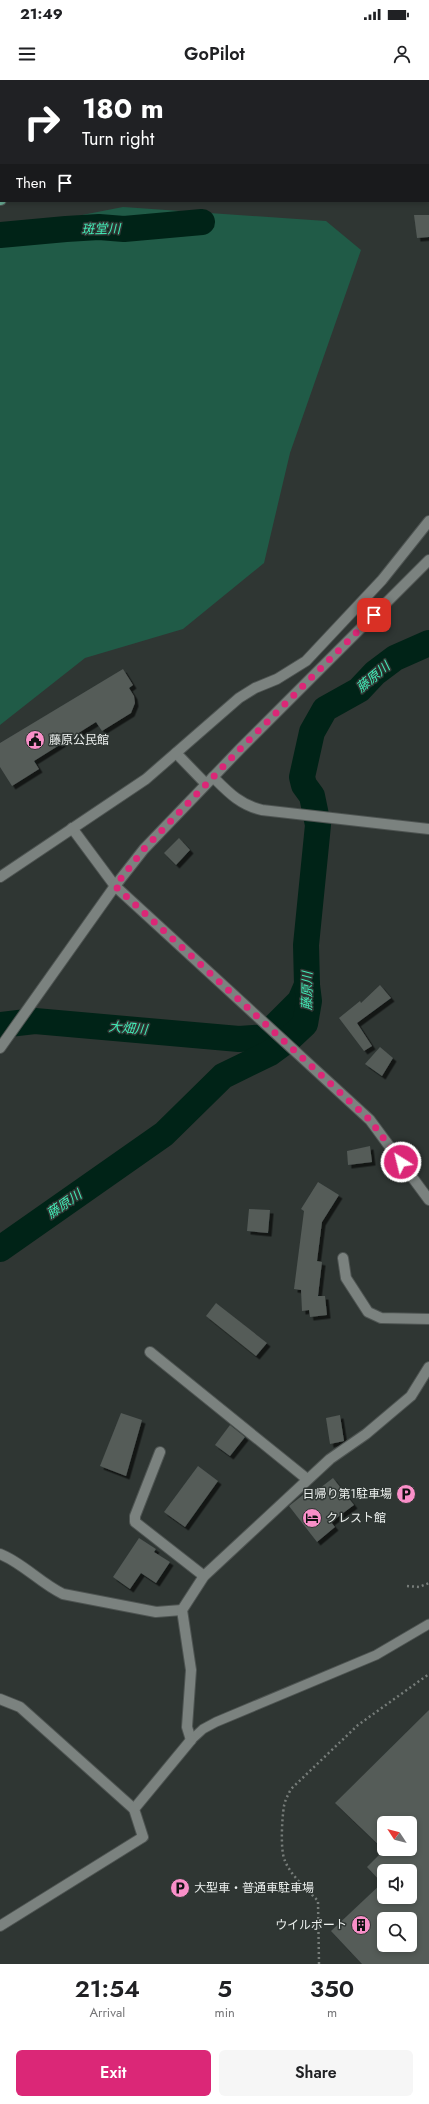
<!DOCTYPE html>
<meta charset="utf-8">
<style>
body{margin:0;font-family:Jost,"Noto Sans JP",sans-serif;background:#f6f6f6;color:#202124;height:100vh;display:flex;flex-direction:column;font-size:15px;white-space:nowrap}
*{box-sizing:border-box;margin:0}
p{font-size:13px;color:#757577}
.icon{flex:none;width:22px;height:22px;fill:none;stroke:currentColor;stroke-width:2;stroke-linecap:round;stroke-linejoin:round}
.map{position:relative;height:1884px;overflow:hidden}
.side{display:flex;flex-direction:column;background:#fff;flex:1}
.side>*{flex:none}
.banner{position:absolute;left:0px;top:0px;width:429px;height:122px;box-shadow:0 2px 6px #0003;background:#202124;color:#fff;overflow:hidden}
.needle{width:26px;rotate:306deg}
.buttons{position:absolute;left:377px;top:1736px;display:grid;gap:8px}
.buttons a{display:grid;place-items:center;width:40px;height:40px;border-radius:6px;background:#fff;box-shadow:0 2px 6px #0003;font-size:20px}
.pin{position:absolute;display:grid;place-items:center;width:34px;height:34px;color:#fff;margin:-17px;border-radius:8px;box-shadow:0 2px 6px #0006}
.me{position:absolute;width:44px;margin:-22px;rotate:324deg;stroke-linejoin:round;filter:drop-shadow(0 0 3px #0008)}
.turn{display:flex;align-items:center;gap:14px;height:84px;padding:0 16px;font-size:18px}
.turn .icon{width:52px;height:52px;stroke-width:2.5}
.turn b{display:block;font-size:28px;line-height:34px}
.then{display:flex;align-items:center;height:38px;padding:0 16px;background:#0003;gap:8px;font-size:15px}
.eta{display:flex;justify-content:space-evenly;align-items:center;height:68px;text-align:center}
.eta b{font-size:24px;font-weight:600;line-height:28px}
.action{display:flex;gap:8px;margin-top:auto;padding:8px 16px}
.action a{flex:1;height:46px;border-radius:6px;background:#db2777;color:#fff;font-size:16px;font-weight:600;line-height:46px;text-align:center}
.action a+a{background:#f6f6f6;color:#202124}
.status{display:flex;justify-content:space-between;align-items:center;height:28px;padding:0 20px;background:#fff;direction:ltr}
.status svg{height:11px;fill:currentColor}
header{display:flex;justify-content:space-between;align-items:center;height:52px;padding:0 16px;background:#fff;font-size:18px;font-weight:600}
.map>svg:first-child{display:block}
.green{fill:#205b47}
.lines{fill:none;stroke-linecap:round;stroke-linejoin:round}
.river{stroke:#002317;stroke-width:26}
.building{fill:#545b58;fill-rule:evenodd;filter:url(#shadow)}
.service-casing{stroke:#4e5452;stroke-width:11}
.minor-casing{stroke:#4e5452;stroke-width:12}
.tertiary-casing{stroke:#4e5452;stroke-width:12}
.primary-casing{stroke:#4e5452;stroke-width:12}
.path{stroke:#777d7a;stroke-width:2.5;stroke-dasharray:2 3;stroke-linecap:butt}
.service{stroke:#7b827f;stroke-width:9}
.minor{stroke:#7b827f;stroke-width:10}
.tertiary{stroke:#7b827f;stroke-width:10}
.primary{stroke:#67aa92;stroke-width:10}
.route{stroke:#db2777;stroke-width:7;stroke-dasharray:0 12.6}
.labels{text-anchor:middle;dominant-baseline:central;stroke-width:3;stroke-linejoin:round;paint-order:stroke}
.poi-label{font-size:12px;fill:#ebefed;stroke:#2f3633;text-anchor:start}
.water-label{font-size:13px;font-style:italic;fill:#42ecb7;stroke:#2f3633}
</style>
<div class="status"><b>21:49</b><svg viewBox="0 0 49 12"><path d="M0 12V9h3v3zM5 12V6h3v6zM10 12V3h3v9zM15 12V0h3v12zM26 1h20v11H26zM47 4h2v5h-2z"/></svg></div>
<header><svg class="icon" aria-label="menu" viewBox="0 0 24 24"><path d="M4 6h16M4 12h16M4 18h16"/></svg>GoPilot<svg class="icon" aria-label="person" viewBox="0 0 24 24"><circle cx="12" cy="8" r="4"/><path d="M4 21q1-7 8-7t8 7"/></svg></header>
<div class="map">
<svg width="429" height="1884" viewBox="0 0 429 1884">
<defs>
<filter id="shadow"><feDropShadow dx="3.5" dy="3.5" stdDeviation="0" flood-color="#0009"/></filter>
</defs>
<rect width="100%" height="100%" fill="#2f3633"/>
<polygon class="green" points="123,127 326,141 361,170 290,373 264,483 183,549 85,578 0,645 0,151"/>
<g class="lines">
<g class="river">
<polyline points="268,1 268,0"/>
<polyline points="0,155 66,149 99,147 124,149 202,142"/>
<polyline points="0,945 35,941 239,959 268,957 275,946 300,921 307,905"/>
<polyline points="0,1169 164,1054 223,996 270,973 289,959 305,944 309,921 307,905 306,865 318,745 312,716 304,705 302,697 312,652 325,629 359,610 375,593 395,578 429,563"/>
</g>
</g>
<g class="building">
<polygon points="414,135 429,135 429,157 417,158"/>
<polygon points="123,589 133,605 129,608 134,616 135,623 131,633 102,651 96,642 34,681 39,689 12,706 0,687 0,663"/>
<polygon points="179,758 190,770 176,785 164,773"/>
<polygon points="380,905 391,918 357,943 372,966 364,971 339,938 360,921 361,923"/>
<polygon points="380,967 393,978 382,996 365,984"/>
<polygon points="370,1066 372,1082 348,1085 347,1071"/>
<polygon points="318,1102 339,1115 322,1142 317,1181 322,1182 318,1216 325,1216 327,1235 310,1237 309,1230 302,1231 301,1210 294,1209 304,1131 301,1129"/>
<polygon points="249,1129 270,1130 268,1153 247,1151"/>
<polygon points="216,1223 267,1263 256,1276 206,1236"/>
<polygon points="121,1333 142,1340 126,1396 100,1386"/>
<polygon points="340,1335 344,1361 330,1364 326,1338"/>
<polygon points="230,1345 245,1357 230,1376 215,1365"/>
<polygon points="198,1386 218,1401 185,1447 164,1432"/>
<polygon points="333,1398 354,1425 331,1442 335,1447 317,1462 289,1426 308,1411 311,1415"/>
<polygon points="139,1458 156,1469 154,1472 170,1482 156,1503 141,1493 130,1509 113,1497"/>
<path d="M 429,1630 L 429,1884 L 362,1884 L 331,1851 L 382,1803 L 367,1787 L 385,1769 L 410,1769 L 410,1743 L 384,1743 L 384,1770 L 335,1723 ZM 384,1791 L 410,1791 L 410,1817 L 384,1817 ZM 384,1839 L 410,1839 L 410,1865 L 384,1865 Z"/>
</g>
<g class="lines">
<defs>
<polyline id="service" points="191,1660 203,1649 216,1642 376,1575 429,1544"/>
<g id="minor">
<polyline points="152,0 152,1"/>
<polyline points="176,673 206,704"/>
<path d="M 213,697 C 228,712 240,725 262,730 L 429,749"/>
<polyline points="72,748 115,806"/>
<polyline points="0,797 146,699 239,618 255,608 277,599 306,581 382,500 429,441"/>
<polyline points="343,1178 346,1198 368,1232 381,1238 429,1239"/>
<polyline points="150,1272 307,1399"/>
<polyline points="160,1372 135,1436 135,1442 204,1496"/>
<path d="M 0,1474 C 23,1483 40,1503 63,1514 L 156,1532 L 182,1530"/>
<polyline points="191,1660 187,1647 191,1590 182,1530 204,1496 330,1379 366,1354 411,1316 429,1287"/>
</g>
<g id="tertiary">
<polyline points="115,806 370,1040 429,1120"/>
<polyline points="0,968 115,806 144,769 240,669 429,480"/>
<polyline points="0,1619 20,1627 134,1729"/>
<polyline points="0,1846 143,1757 134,1729 191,1660"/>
</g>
<g id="primary">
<polyline points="428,92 429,92"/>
<polyline points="0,101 1,101"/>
<polyline points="428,111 429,111"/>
<polyline points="0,120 1,120"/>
</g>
</defs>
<use href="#service" class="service-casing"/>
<use href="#minor" class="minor-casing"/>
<use href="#tertiary" class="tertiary-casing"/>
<use href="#primary" class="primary-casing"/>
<g class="path">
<polyline points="407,1506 419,1507 429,1503"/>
<path d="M 319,1884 L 318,1821 C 307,1809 291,1796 285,1781 C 280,1771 282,1738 284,1726 C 285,1720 288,1715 291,1709 L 358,1645 L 429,1594"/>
</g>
<use href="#service" class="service"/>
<use href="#minor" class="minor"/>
<use href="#tertiary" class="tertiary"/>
<use href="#primary" class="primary"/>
</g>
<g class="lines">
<polyline class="route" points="374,535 240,669 144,769 115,806 370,1040 401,1082"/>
</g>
<defs>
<symbol id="civic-disc" viewBox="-11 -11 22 22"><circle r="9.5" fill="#f98fc8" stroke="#2f3633"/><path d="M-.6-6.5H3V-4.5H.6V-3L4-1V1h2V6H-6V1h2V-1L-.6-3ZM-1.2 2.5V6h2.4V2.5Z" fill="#111"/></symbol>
<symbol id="parking-disc" viewBox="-11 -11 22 22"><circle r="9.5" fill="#f98fc8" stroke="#2f3633"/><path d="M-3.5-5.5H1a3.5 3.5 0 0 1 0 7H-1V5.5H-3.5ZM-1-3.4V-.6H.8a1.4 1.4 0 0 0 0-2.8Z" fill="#111"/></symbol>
<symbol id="hotel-disc" viewBox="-11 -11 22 22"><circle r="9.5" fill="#f98fc8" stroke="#2f3633"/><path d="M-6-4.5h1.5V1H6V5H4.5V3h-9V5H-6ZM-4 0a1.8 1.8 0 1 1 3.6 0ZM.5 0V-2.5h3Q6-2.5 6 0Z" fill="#111"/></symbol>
<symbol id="building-disc" viewBox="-11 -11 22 22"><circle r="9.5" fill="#f98fc8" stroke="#2f3633"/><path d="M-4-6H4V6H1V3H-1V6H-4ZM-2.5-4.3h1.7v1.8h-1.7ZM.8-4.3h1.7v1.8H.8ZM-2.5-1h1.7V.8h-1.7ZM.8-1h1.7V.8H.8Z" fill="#111"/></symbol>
</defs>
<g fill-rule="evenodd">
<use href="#civic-disc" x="24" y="649" width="22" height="22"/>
<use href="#parking-disc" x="395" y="1403" width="22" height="22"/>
<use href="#hotel-disc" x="301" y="1427" width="22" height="22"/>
<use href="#parking-disc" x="169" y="1797" width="22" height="22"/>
<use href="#building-disc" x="350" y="1834" width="22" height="22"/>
</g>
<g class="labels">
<g class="poi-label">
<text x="49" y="660">藤原公民館</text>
<text x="392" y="1414" text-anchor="end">日帰り第1駐車場</text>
<text x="326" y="1438">クレスト館</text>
<text x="194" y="1808">大型車・普通車駐車場</text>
<text x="347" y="1845" text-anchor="end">ウイルポート</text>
</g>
<g class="water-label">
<text transform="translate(101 149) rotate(-1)">斑堂川</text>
<text transform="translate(373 597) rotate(-40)">藤原川</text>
<text transform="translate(307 911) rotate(-89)">藤原川</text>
<text transform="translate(128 948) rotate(5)">大畑川</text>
<text transform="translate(64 1124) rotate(-35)">藤原川</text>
</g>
</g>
</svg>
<div class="buttons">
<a><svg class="needle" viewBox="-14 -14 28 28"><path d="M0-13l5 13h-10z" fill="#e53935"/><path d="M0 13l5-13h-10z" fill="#757577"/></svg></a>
<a><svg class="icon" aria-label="sound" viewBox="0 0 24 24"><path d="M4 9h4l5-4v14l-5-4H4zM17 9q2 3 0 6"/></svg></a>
<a><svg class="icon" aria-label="search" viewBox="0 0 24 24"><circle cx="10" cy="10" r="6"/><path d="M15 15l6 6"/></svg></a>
</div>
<div class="pin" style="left:374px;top:535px;background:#d93025"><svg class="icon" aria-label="arrive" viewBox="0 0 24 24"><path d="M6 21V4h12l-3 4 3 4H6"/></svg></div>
<svg class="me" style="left:401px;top:1082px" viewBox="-20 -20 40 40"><circle r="17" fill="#db2777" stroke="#fff" stroke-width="3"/><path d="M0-11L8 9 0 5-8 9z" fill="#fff"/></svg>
<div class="banner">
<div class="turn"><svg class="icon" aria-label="right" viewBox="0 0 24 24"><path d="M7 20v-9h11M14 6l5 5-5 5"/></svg><div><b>180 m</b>Turn right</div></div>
<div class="then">Then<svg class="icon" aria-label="arrive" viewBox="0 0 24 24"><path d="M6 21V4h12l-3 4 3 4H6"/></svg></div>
</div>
</div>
<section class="side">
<div class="eta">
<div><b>21:54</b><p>Arrival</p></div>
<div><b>5</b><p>min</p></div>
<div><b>350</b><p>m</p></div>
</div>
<div class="action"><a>Exit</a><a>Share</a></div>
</section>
